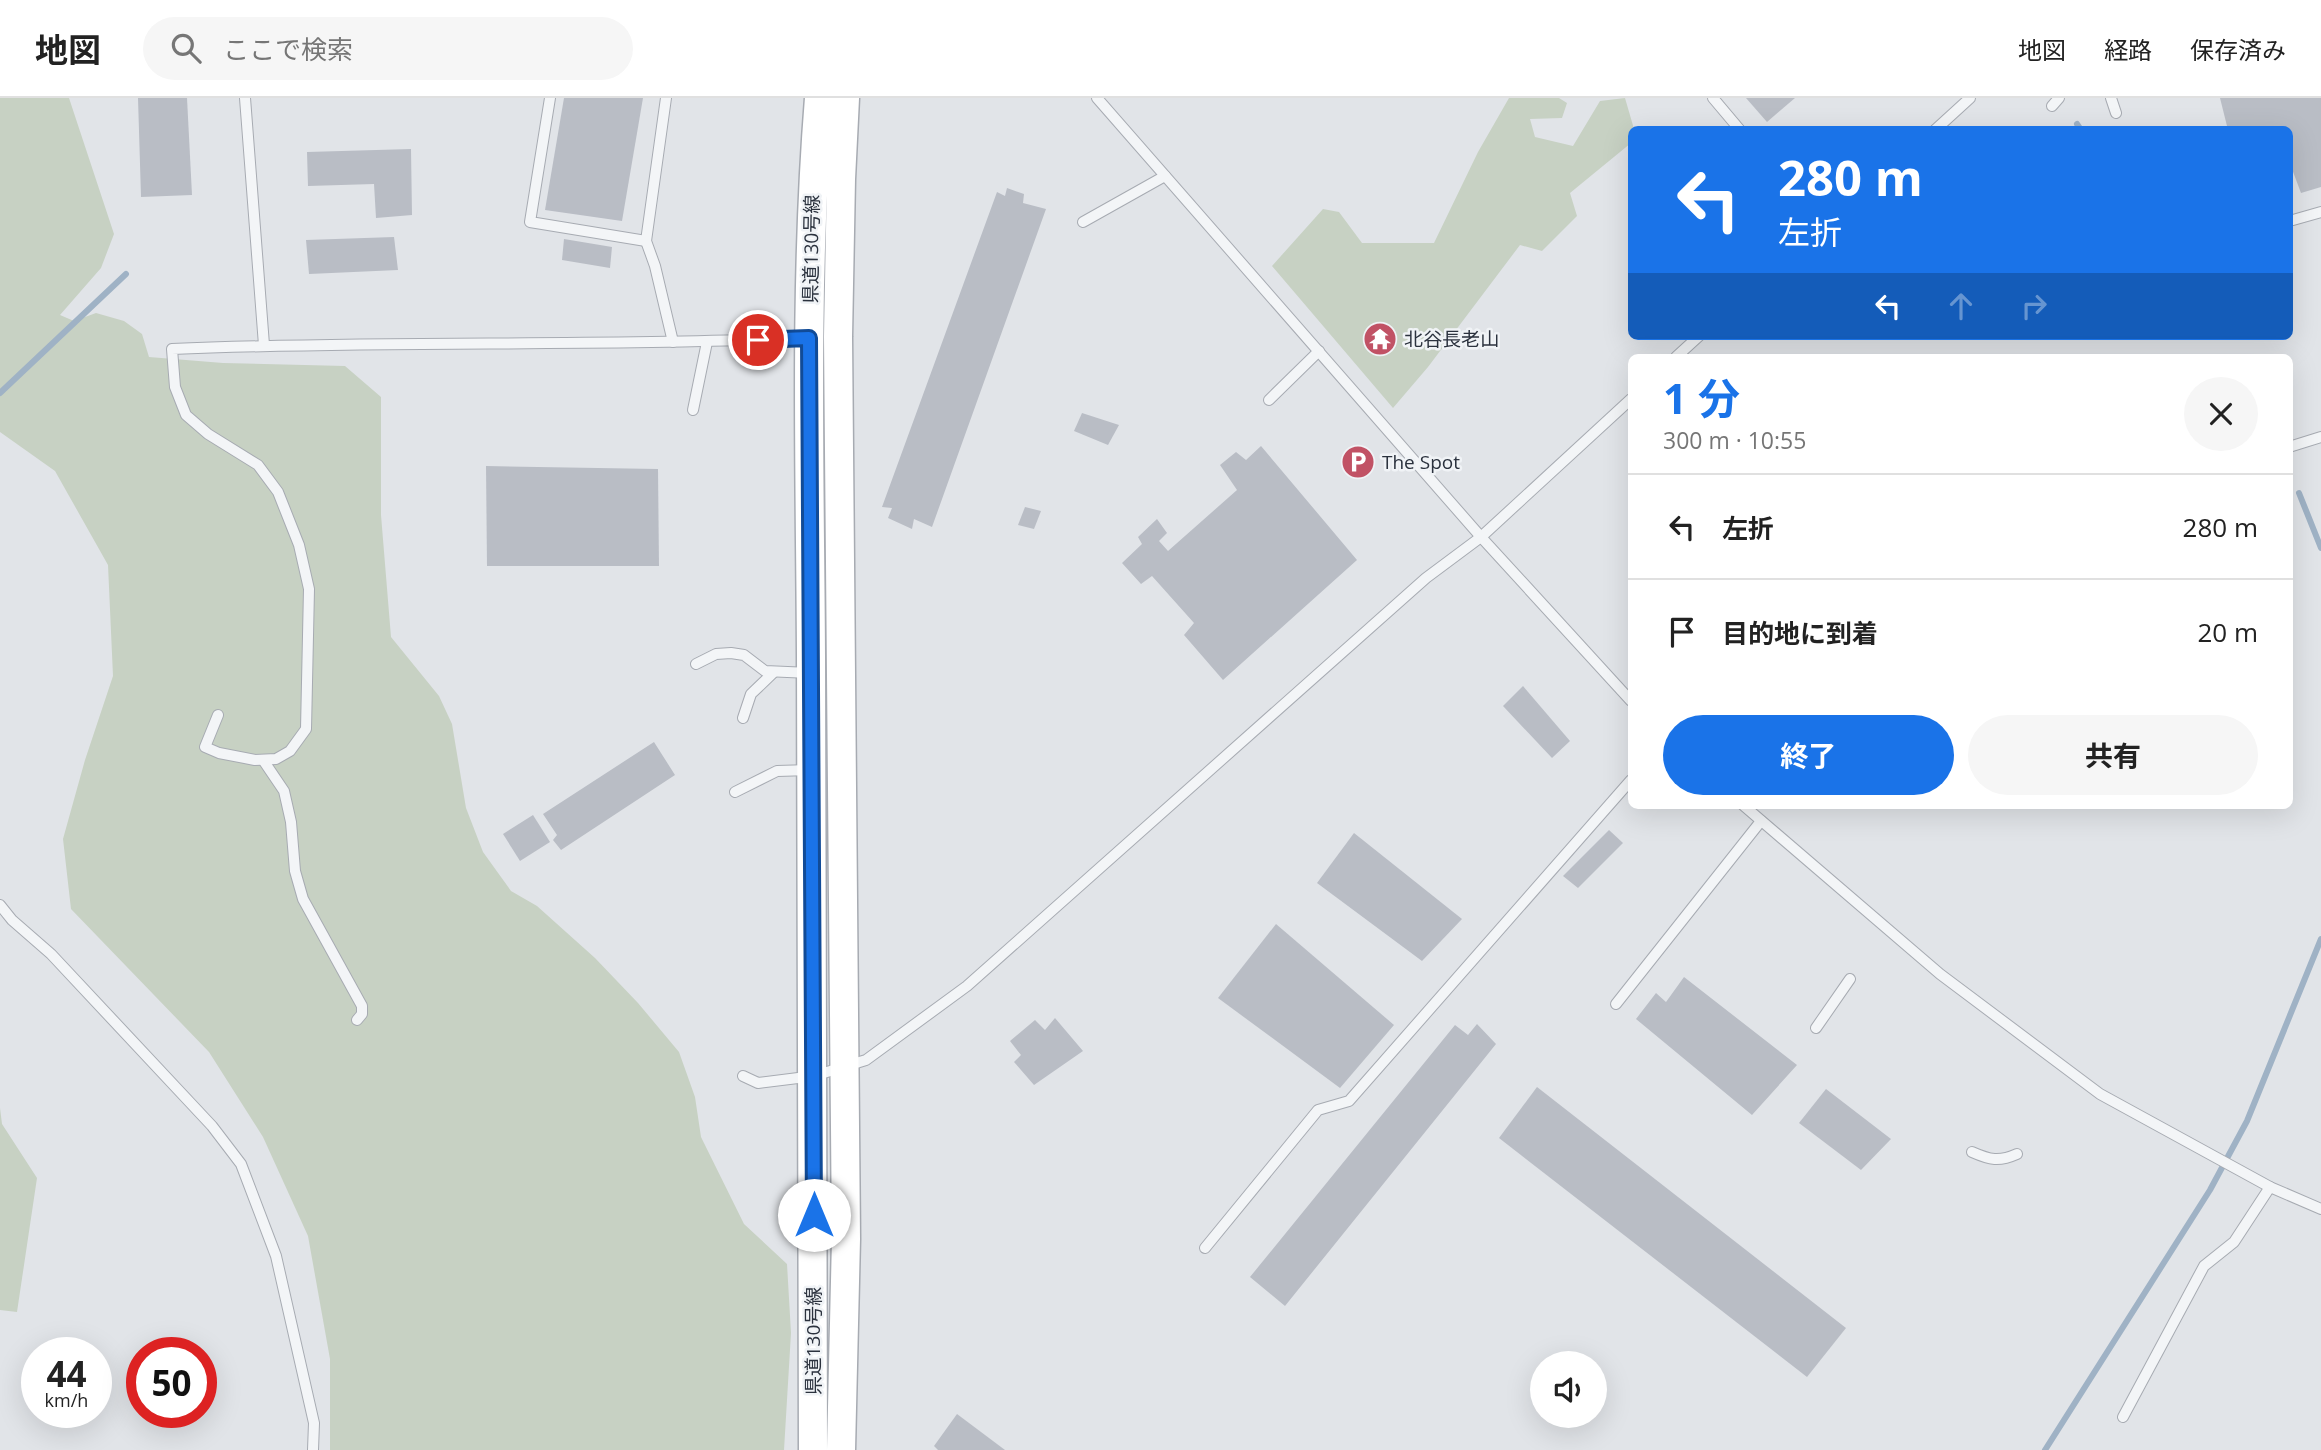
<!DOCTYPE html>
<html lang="ja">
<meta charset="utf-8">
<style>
body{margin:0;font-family:"Open Sans","Noto Sans JP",sans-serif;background:#f6f6f6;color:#222;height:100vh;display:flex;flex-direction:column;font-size:26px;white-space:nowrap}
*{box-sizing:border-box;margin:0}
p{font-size:23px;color:#767676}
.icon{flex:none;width:38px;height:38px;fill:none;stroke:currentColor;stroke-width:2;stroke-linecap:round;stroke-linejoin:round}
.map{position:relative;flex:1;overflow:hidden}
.drawer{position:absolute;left:1628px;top:256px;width:665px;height:455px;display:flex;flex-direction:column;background:#fff;border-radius:10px;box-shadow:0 7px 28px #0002}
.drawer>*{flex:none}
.hud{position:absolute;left:1628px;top:28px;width:665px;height:214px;border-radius:10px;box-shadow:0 7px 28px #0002;background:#1a73e8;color:#fff;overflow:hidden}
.controls{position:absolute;left:1530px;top:1253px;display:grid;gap:14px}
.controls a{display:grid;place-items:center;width:77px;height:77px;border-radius:50%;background:#fff;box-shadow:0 7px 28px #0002;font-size:35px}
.speed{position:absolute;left:21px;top:1239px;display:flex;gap:14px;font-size:35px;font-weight:700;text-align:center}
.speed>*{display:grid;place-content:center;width:91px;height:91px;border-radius:50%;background:#fff;box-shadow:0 7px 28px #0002;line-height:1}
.speed small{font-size:18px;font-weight:400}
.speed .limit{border:10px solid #d22;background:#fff;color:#111}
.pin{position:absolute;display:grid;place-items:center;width:60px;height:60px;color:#fff;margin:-30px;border:4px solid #fff;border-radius:50%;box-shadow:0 2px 7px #0007}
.me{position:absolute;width:77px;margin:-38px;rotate:0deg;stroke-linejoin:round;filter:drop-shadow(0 0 5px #0008)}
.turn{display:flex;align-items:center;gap:24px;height:147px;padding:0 35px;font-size:32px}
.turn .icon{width:91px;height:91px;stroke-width:2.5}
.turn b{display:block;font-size:49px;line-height:60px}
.lanes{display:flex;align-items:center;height:66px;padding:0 35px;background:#0003;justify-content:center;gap:35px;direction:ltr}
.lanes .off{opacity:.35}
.round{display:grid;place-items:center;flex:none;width:74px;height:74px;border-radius:37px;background:#f6f6f6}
.headline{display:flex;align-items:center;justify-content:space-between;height:119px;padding:0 35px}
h1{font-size:42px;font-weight:700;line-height:52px;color:#1a73e8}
.action{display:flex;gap:14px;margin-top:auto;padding:14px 35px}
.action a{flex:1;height:80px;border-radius:42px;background:#1a73e8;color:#fff;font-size:28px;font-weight:700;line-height:80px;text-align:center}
.action a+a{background:#f6f6f6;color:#222}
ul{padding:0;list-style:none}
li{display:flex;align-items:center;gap:21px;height:105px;padding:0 35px;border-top:2px solid #e0e0e0}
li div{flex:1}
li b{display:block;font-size:26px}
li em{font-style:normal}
header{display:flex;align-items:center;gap:42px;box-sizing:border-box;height:98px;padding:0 35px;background:#fff;border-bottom:2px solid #e0e0e0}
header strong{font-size:33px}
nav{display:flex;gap:38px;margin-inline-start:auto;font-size:24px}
.search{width:490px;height:63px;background:#f6f6f6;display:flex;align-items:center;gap:18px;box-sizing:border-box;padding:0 24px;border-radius:38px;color:#767676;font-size:26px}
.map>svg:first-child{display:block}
.green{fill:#c7d1c3}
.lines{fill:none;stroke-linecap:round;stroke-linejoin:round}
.stream{stroke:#9fb2c5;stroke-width:6}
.building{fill:#b9bdc5}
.lane-casing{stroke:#a7abb2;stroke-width:12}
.secondary-casing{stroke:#a7abb2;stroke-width:31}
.lane{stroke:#f3f5f7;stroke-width:10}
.secondary{stroke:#fff;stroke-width:28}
.route-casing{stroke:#114b97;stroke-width:18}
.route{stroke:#1a73e8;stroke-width:12}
.labels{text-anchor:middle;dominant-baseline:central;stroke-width:5;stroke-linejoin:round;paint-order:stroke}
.street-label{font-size:19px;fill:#2b323e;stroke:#f0f3f6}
.poi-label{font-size:19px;fill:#2b323e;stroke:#f0f3f6;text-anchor:start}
</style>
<header>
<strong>地図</strong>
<div class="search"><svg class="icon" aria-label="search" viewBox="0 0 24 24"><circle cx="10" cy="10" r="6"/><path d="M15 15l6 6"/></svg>ここで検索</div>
<nav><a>地図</a><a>経路</a><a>保存済み</a></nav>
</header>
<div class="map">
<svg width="2321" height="1352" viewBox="0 0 2321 1352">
<rect width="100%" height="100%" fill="#e1e4e8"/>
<g class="green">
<polygon points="0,0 69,0 114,136 101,170 60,217 74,223 96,215 124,223 142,236 149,259 223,265 345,268 381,299 381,417 391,539 439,598 452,626 466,710 483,754 511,793 537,808 595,860 638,905 679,954 695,999 701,1039 744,1126 787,1166 791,1235 784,1352 330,1352 330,1261 308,1138 263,1039 209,954 71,811 63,741 85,662 113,578 108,467 55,373 0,334"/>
<polygon points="1509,0 1559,0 1567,5 1562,20 1530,21 1535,39 1573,48 1600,3 1625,0 1634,31 1631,32 1631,45 1570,95 1577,118 1542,153 1520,147 1428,269 1393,310 1272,168 1323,111 1339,114 1362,145 1434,145 1478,54"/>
<polygon points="0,1010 2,1026 37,1080 17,1214 0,1212"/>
</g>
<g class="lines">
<g class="stream">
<polyline points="2077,26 2081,32"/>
<polyline points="0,295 126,176"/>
<polyline points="2299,395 2321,450"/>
<polyline points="2045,1352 2210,1092 2247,1023 2321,841"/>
</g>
</g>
<g class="building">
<polygon points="138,0 187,0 192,97 141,99"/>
<polygon points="564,0 643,0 622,123 545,112"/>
<polygon points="1746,0 1795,0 1767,24"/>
<polygon points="2220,0 2321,0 2321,89 2301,95 2289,63 2289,32 2228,32"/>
<polygon points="411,51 412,117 376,120 374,86 308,88 307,54"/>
<polygon points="1007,90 1024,96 1023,105 1046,111 932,429 914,421 912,431 888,420 892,410 882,409 997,94 1005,98"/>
<polygon points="394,139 398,172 309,176 306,142"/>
<polygon points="564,141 612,149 610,170 562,162"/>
<polygon points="1082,315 1119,327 1108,347 1074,333"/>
<polygon points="1261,348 1357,462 1223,582 1184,537 1194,525 1152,478 1141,486 1122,465 1142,446 1138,439 1157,421 1167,435 1159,443 1168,453 1237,392 1220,367 1236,354 1246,362"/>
<polygon points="486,368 658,371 659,468 487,468"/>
<polygon points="1025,409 1041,413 1034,431 1018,427"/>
<polygon points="1523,588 1570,643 1552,660 1503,608"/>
<polygon points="654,644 675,677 561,752 553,742 557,737 543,716"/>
<polygon points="533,717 550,744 520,763 503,736"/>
<polygon points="1609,732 1623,745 1578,790 1563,778"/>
<polygon points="1354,735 1462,821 1422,863 1317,785"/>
<polygon points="1276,826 1394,927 1340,990 1218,900"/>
<polygon points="1684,879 1797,967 1752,1017 1636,921 1656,895 1666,904"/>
<polygon points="1055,920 1083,953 1034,987 1014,964 1021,957 1010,943 1035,922 1045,932"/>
<polygon points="1477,926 1496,946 1285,1208 1250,1179 1455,927 1468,937"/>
<polygon points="1537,989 1846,1230 1807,1279 1499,1040"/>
<polygon points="1826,991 1891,1041 1861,1072 1799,1025"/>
<polygon points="957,1316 1005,1352 938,1352 934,1348"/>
</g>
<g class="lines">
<defs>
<g id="lane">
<polyline points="245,0 264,247"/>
<polyline points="550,0 530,124 646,143"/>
<polyline points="666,0 646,143 655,168 673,244"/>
<polyline points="1097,0 1481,439 1631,603"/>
<polyline points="1713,0 1740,32"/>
<polyline points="2111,0 2116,15"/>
<polyline points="2052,8 2059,0"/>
<polyline points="1935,32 1970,0"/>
<polyline points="2293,122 2321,114"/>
<polyline points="1083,124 1165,78"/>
<polyline points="1676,259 1699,238"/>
<polyline points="1269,302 1319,253"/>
<polyline points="693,312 707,244"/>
<polyline points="2289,349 2321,339"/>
<polyline points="696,566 716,556 731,555 744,557 765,573 810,575"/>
<path d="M 218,617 L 205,649 L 219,655 L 255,662 L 276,661 L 290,653 L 306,631 L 309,491 L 299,447 L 278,394 L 258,367 L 208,336 L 186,317 L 175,289 L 172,251 C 383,242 595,249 807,240"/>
<polyline points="743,620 751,596 773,575"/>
<polyline points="263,662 284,693 291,724 295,773 303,801 362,908 362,916 357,922"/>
<polyline points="735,694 777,673 810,672"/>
<polyline points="1743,707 1940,876 2100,996 2270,1089 2321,1111"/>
<polyline points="0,807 12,822 51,856 212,1028 241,1066 276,1158 314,1325 313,1352"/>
<polyline points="1616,906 1761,723"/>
<polyline points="1816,930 1850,881"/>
<polyline points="743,978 758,985 814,978 866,962 967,888 1426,480 1481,439 1631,301"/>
<path d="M 1972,1054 C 1990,1062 1999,1064 2017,1056"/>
<polyline points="1205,1150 1318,1012 1349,1003 1631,682"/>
<polyline points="2123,1319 2204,1168 2234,1144 2270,1089"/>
</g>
<g id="secondary">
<path d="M 813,1352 C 813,1087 812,822 811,557 C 810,371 804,185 819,0"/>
<polyline points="841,1352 846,1141 838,239 841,81 845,0"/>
</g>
</defs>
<use href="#lane" class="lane-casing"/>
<use href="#secondary" class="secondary-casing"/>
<use href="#lane" class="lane"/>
<use href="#secondary" class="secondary"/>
</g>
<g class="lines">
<defs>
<polyline id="route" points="758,242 809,240 814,1117"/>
</defs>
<use href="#route" class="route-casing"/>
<use href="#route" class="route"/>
</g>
<defs>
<symbol id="temple-disc" viewBox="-11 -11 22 22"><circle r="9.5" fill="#c15265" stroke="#f0f3f6"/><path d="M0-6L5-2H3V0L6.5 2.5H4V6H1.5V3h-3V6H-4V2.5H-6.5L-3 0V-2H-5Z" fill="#fff"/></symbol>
<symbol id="parking-disc" viewBox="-11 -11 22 22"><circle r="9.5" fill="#c15265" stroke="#f0f3f6"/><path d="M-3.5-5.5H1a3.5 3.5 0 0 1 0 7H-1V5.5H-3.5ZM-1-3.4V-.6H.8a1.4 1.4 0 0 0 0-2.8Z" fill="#fff"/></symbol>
</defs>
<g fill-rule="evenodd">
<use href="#temple-disc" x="1361" y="222" width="38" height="38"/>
<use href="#parking-disc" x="1339" y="345" width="38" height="38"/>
</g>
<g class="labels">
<g class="street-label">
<text transform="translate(811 151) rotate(-89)">県道130号線</text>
<text transform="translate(813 1243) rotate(-90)">県道130号線</text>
</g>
<g class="poi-label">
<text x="1404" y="241">北谷長老山</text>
<text x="1382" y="364">The Spot</text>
</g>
</g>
</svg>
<div class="controls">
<a><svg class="icon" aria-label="sound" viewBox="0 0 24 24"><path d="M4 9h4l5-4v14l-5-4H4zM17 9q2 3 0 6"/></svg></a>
</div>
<div class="speed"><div>44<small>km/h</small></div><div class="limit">50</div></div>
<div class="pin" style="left:758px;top:242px;background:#d93025"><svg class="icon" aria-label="arrive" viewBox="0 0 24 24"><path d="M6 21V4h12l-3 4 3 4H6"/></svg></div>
<svg class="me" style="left:814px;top:1117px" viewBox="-20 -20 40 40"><circle r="19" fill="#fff"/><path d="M0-13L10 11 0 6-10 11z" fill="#1a73e8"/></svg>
<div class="hud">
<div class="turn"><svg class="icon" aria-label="left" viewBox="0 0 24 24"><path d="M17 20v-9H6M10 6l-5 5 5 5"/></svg><div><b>280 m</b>左折</div></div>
<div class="lanes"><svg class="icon" aria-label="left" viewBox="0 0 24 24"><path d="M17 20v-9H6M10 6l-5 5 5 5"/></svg><svg class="icon off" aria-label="ahead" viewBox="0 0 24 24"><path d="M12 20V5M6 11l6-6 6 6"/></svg><svg class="icon off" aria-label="right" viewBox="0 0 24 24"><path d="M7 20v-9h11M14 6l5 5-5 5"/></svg></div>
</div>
<section class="drawer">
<div class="headline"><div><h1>1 分</h1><p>300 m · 10:55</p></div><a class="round"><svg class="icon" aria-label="close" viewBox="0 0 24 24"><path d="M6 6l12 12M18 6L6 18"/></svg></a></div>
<ul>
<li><svg class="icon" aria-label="left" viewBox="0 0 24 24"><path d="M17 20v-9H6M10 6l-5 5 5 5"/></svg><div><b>左折</b></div><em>280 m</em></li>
<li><svg class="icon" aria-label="arrive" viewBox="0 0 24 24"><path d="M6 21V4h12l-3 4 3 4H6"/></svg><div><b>目的地に到着</b></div><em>20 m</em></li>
</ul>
<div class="action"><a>終了</a><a>共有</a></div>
</section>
</div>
